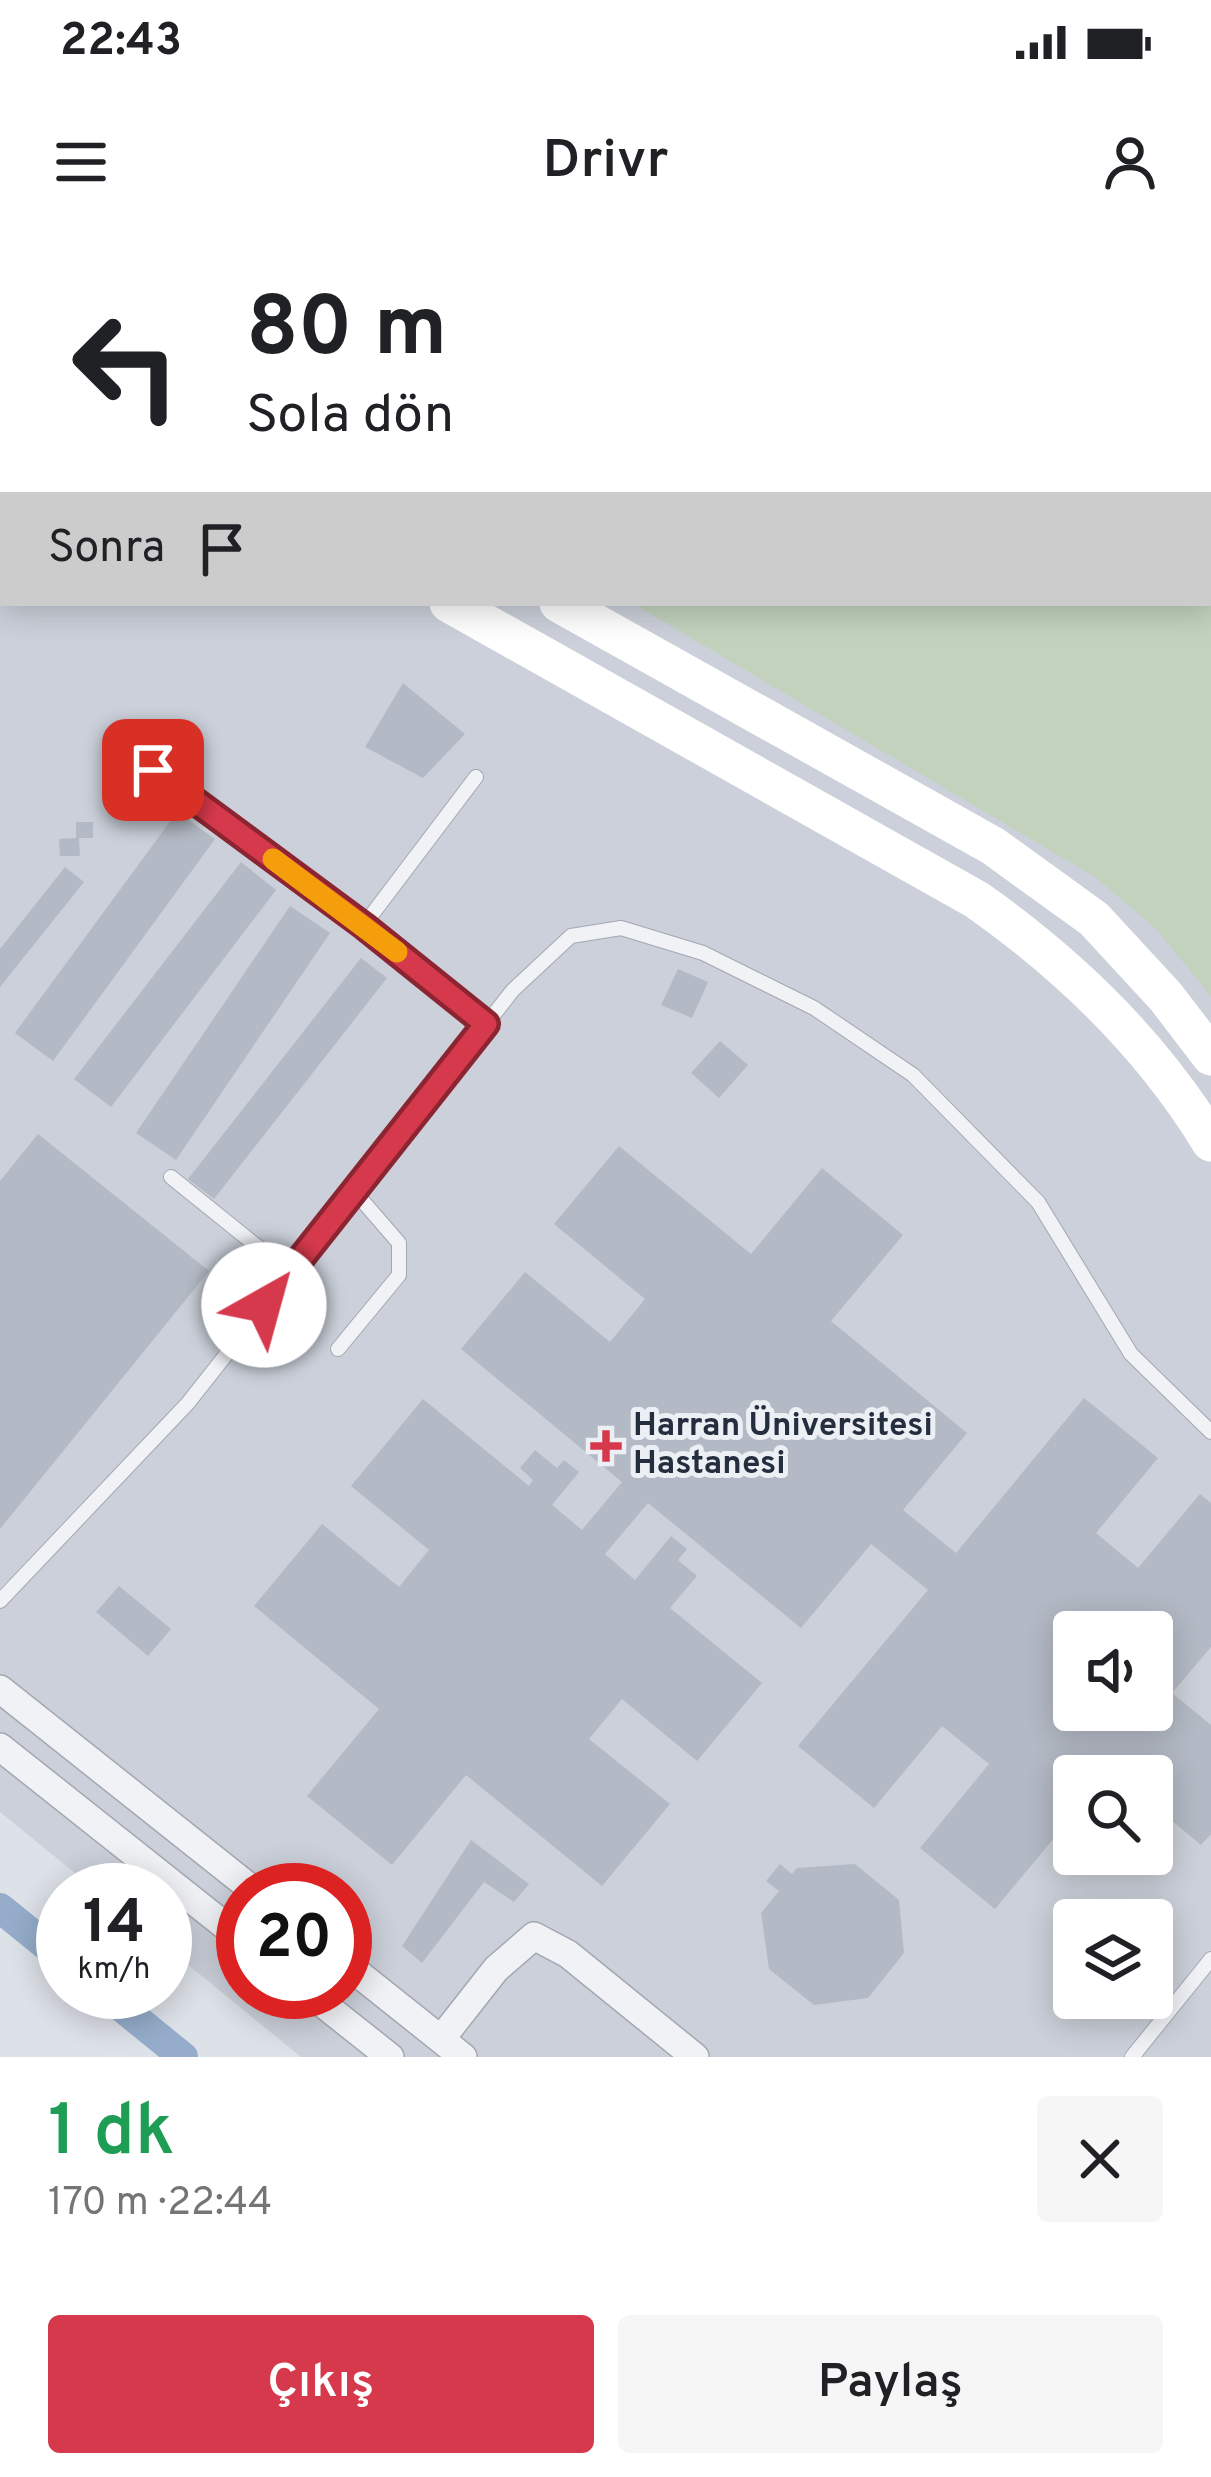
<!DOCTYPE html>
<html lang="tr">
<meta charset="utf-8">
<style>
body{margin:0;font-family:Overpass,sans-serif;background:#f6f6f6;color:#202124;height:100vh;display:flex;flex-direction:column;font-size:45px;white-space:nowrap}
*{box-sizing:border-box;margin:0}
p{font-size:39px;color:#757577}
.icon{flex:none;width:66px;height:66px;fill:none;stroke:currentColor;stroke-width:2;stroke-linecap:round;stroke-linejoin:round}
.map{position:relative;height:1817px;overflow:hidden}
.sheet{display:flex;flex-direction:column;background:#fff;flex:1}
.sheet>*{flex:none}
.banner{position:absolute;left:0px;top:0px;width:1212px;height:366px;box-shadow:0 6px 30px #0003;background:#fff;color:#202124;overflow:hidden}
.controls{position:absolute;left:1053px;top:1371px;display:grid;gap:24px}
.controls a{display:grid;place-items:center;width:120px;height:120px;border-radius:12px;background:#fff;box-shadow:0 6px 30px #0003;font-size:60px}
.speed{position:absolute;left:36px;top:1623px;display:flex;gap:24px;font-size:60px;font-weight:700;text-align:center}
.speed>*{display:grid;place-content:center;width:156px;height:156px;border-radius:50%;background:#fff;box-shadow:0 6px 30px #0003;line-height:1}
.speed small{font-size:30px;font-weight:400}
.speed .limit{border:18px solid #d22;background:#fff;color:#111}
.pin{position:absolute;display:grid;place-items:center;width:102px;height:102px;color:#fff;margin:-51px;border-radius:24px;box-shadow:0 6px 18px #0006}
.me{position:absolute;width:132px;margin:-66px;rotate:38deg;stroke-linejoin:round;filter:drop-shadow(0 0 9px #0008)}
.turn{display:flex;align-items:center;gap:42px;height:252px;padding:0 48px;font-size:54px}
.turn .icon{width:156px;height:156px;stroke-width:2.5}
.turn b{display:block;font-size:84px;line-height:102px}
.then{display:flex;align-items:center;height:114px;padding:0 48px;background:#0003;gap:24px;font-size:45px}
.round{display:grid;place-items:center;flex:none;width:126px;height:126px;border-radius:12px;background:#f6f6f6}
.headline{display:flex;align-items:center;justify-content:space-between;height:204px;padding:0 48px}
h1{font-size:72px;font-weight:600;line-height:90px;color:#1e9e55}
.primary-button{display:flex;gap:24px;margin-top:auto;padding:24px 48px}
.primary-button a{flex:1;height:138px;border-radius:12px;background:#d6394c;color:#fff;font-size:48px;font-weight:600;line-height:138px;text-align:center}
.primary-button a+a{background:#f6f6f6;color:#202124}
.status{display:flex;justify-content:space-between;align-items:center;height:84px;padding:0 60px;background:#fff;direction:ltr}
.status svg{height:33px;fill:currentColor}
header{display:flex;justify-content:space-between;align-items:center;height:156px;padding:0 48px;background:#fff;font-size:54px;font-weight:600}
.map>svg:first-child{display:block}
.built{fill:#cbd0da;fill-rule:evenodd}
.green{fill:#c2d2bd}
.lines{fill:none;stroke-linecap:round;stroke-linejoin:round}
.canal{stroke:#95adca;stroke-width:30}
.building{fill:#b4bac5;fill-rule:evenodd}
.lane-casing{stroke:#a2a8b2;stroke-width:16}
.street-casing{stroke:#a2a8b2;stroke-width:30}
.lane{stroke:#f0f2f6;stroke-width:14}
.street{stroke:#f0f2f6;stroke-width:27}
.secondary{stroke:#fff;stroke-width:39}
.route-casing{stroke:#8b2531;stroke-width:30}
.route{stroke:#d6394c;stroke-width:21}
.slow{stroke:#f59e0b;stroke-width:21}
.poi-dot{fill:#d6394c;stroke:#ecf0f5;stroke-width:4.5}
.labels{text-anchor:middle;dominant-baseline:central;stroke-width:10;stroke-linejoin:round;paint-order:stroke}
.poi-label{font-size:33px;font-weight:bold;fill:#252e3f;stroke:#ecf0f5;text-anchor:start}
</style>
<div class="status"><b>22:43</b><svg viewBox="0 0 49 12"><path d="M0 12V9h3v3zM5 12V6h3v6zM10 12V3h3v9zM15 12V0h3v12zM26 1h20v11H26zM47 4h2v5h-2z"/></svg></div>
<header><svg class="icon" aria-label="menu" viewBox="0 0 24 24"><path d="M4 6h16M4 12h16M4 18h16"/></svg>Drivr<svg class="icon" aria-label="person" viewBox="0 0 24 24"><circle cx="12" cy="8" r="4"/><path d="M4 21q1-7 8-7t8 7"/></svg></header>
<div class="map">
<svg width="1211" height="1817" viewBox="0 0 1211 1817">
<rect width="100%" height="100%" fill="#dde1e8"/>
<path class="built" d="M 0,0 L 1211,0 L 1211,1817 L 301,1817 L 165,1706 L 165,1650 L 96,1650 L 0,1572 ZM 3,3 L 1209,3 L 1209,363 L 3,363 ZM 1074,1392 L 1152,1392 L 1152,1470 L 1074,1470 ZM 1074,1536 L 1152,1536 L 1152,1614 L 1074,1614 ZM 243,1650 L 345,1650 L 345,1752 L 243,1752 ZM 1074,1680 L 1152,1680 L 1152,1758 L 1074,1758 Z"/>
<polygon class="green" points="114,0 1211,0 1211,756 1156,689 1095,637 632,363 1209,363 1209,3"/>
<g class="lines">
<g class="canal">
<polyline points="0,1668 63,1719"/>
<polyline points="103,1752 183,1817"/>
</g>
</g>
<g class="building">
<polygon points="403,443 465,494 423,538 365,507"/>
<polygon points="177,572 215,599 53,821 15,793"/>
<polygon points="76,582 93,582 93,598 79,598 80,616 60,616 59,599 76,598"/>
<polygon points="241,622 276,650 111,867 74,839"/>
<polygon points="65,627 84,642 0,747 0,709"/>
<polygon points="290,666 330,693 176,920 136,893"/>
<polygon points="361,718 387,738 214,959 188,939"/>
<polygon points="678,729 708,742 692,778 661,765"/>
<polygon points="720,801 748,825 719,858 691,833"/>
<polygon points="38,894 209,1031 0,1289 0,941"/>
<path d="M 619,906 L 751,1014 L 822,928 L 903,995 L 831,1081 L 967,1193 L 903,1270 L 956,1313 L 1084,1158 L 1158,1218 L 1096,1293 L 1138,1328 L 1200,1254 L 1211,1263 L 1211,1407 L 1172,1453 L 1211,1485 L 1211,1594 L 1201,1605 L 1152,1564 L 1152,1536 L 1117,1536 L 1110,1530 L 1105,1536 L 1074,1536 L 1074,1574 L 995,1669 L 920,1608 L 989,1524 L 942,1486 L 874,1568 L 798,1506 L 928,1350 L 871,1304 L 801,1388 L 648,1263 L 605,1314 L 635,1340 L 671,1296 L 687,1309 L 678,1320 L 697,1336 L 670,1368 L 762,1443 L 697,1521 L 622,1459 L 589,1499 L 670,1564 L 602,1646 L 466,1535 L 392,1625 L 307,1556 L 379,1469 L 254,1366 L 322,1284 L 399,1347 L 429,1310 L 351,1246 L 423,1159 L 529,1246 L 533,1240 L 520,1228 L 535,1210 L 557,1228 L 564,1220 L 579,1232 L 552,1265 L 582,1290 L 622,1242 L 461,1109 L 525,1032 L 610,1102 L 645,1059 L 554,984 ZM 1074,1392 L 1152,1392 L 1152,1470 L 1074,1470 Z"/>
<polygon points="119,1346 171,1389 148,1416 96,1372"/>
<polygon points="471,1600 529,1644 514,1662 484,1642 422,1723 402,1706"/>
<polygon points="780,1624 792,1634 797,1628 855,1624 899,1660 904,1713 868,1758 814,1765 769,1729 761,1673 779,1651 766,1641"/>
</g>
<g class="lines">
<defs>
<g id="lane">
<polyline points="153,530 364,685 486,785"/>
<polyline points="364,685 476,537"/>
<polyline points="171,937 290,1033"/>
<polyline points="338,1109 399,1035 399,1003 354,951"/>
<polyline points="0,1361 188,1163 513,750 571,696 621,688 703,713 814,768 913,835 1038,962 1131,1114 1211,1192"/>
<polyline points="1132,1817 1211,1719"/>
</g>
<g id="street">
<polyline points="0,1449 253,1650"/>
<polyline points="0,1507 243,1700"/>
<polyline points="345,1723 463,1817"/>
<polyline points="308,1752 390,1817"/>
<polyline points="441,1799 496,1729 534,1696 568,1714 695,1817"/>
</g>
</defs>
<use href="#lane" class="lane-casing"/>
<use href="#street" class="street-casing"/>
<use href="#lane" class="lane"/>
<use href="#street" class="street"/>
<g class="secondary">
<polyline points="24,0 26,3"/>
<polyline points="88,0 90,3"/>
<path d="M 449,363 L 977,660 C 1069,725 1152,805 1211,902"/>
<polyline points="559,363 993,606 1094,679 1166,757 1211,816"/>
</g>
</g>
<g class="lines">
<defs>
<polyline id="route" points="153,530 364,686 486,784 264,1065"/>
</defs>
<use href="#route" class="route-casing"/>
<use href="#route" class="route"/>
<polyline class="slow" points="273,619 397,712"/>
</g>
<path class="poi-dot" d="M600 1188h12v12h12v12h-12v12h-12v-12h-12v-12h12z"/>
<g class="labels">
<g class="poi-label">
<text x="633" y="1187">Harran Üniversitesi<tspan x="633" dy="38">Hastanesi</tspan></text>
</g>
</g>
</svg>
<div class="controls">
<a><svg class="icon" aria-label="sound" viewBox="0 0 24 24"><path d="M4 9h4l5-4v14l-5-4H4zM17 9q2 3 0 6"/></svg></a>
<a><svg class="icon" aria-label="search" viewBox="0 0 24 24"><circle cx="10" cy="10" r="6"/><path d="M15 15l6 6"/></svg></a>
<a><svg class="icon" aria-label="layers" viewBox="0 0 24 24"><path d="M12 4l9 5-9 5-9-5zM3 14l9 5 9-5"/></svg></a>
</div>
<div class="speed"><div>14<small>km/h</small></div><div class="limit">20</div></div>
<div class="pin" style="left:153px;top:530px;background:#d93025"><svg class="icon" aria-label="arrive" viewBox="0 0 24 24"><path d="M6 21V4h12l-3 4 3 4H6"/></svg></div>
<svg class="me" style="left:264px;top:1065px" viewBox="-20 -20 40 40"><circle r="19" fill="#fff"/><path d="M0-13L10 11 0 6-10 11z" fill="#d6394c"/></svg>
<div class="banner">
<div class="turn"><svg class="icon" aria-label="left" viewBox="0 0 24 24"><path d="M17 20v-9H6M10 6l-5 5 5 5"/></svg><div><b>80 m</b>Sola dön</div></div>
<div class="then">Sonra<svg class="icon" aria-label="arrive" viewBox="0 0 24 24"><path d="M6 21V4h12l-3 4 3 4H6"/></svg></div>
</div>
</div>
<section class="sheet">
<div class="headline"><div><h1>1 dk</h1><p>170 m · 22:44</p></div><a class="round"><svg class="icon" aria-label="close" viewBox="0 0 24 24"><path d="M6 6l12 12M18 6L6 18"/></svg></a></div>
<div class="primary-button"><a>Çıkış</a><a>Paylaş</a></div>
</section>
